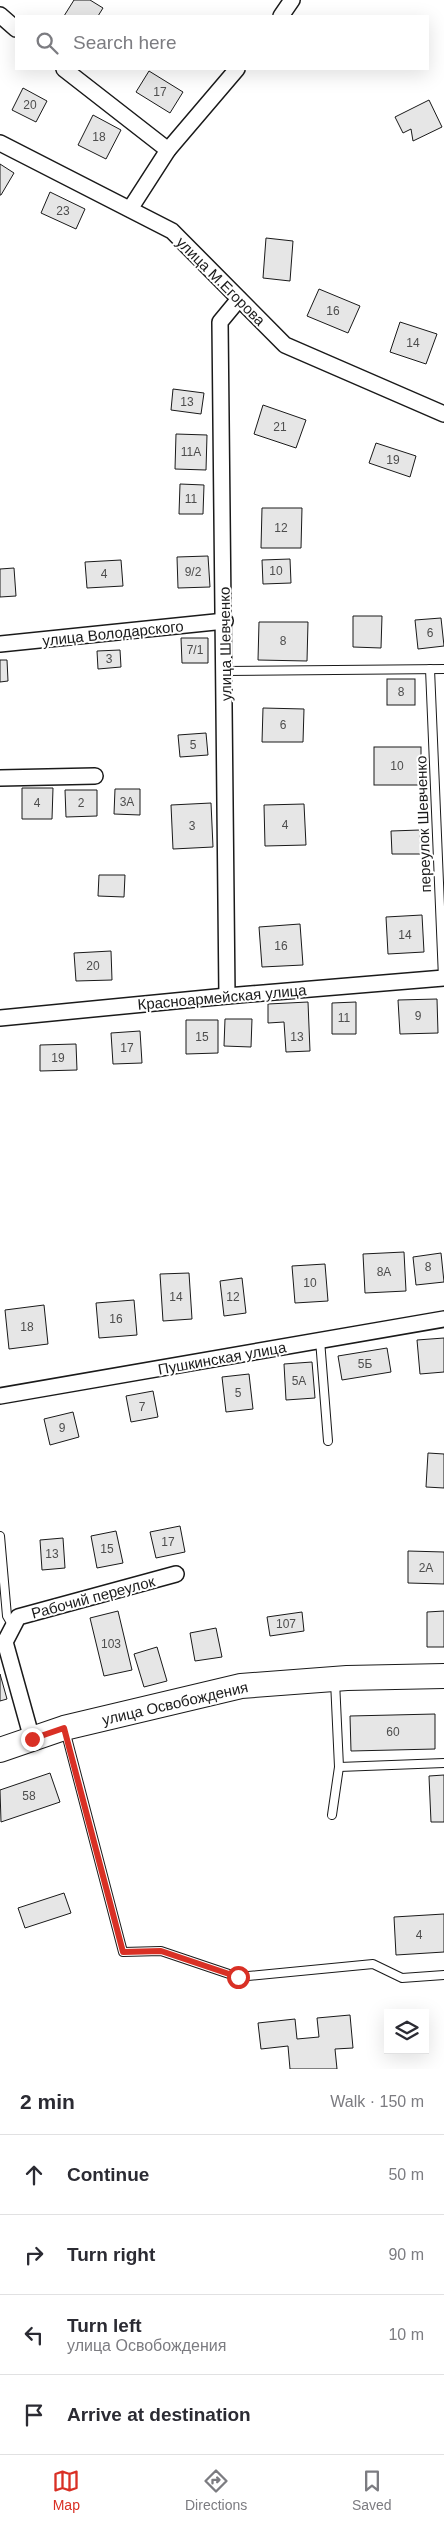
<!DOCTYPE html>
<html lang="en">
<head>
<meta charset="utf-8">
<style>
	:root { --surface:#fff; --page:#f2f2f3; --text:#2b2b33; --muted:#7c7c81; --line:#e1e1e2; --accent:#d93025 }
	body { margin:0; font-family:Arial,sans-serif; background:var(--page); color:var(--text) }
	.controls { position:absolute; right:15px; bottom:15px; display:grid; overflow:hidden; border-radius:0px; box-shadow:0 5px 20px #0002 }
	.controls button { width:45px; height:45px; display:grid; place-items:center; padding:0; border:0; border-bottom:1px solid var(--line); background:var(--surface); color:var(--text); font:25px sans-serif }
	.stop { position:absolute; width:15px; height:15px; margin:-11px; border:4px solid #d93025; border-radius:50%; background:#fff }
	.stop.end { background:#d93025; border-color:#fff; box-shadow:0 1px 5px #0008 }
	.list { margin:0; padding:0; list-style:none }
	h2 { display:flex; justify-content:space-between; align-items:center; height:65px; margin:0; padding:0 20px; font-size:21px }
	h2 small { font-size:16px; font-weight:400; color:var(--muted) }
	.list li { display:grid; grid-template-columns:32px 1fr auto; gap:15px; align-items:center; box-sizing:border-box; height:80px; padding:0 20px; border-top:1px solid var(--line) }
	.list b { display:block; font-size:19px; white-space:nowrap }
	.list p { margin:0; font-size:16px; white-space:nowrap; color:var(--muted) }
	.list em { font-size:16px; font-style:normal; color:var(--muted) }
	.icon { flex:none; width:28px; height:28px; fill:none; stroke:currentColor; stroke-width:2; stroke-linecap:round; stroke-linejoin:round }
	.map { position:relative; flex:none; width:444px; height:2069px; overflow:hidden }
	.search { position:absolute; background:var(--surface); box-shadow:0 5px 20px #0002; left:15px; right:15px; top:15px; height:55px; display:flex; align-items:center; gap:12px; box-sizing:border-box; padding:0 18px; border-radius:0px; color:var(--muted); font-size:19px }
	.sheet { height:385px; background:var(--surface) }
	nav { display:flex; justify-content:space-around; align-items:center; box-sizing:border-box; height:70px; border-top:1px solid var(--line); background:var(--surface); font-size:14px; color:var(--muted) }
	nav a { display:grid; justify-items:center; gap:2px }
	nav .on { color:var(--accent) }
	.map>svg:first-child { display:block }
</style>
</head>
<body>
<div class="map">
<svg width="444" height="2069" viewBox="0 0 444 2069">
	<rect width="100%" height="100%" fill="#fff"/>
	<g fill="#e6e6e6" stroke="#1a1a1a">
		<path d="M74 0H90L103 8 98 16H64Z"/>
		<path d="M149 71 183 92 170 113 136 92Z"/>
		<path d="M23 88 47 101 36 122 12 110Z"/>
		<path d="M429 100 442 127 413 141 411 129 403 133 395 117Z"/>
		<path d="M93 115 121 130 106 159 78 145Z"/>
		<path d="M0 164 14 173 1 195H0Z"/>
		<path d="M50 192 85 209 76 229 41 213Z"/>
		<path d="M266 238 293 241 290 281 263 278Z"/>
		<path d="M319 289 360 306 348 333 307 316Z"/>
		<path d="M400 322 437 334 426 364 390 352Z"/>
		<path d="M173 389 204 393 201 414 171 410Z"/>
		<path d="M263 405 306 420 296 448 254 434Z"/>
		<path d="M176 434 207 435 206 470 175 469Z"/>
		<path d="M376 443 416 456 410 477 369 463Z"/>
		<path d="M180 484 204 485 203 514H179Z"/>
		<path d="M262 508H302L301 548H261Z"/>
		<path d="M208 556 210 587 178 588 177 557Z"/>
		<path d="M290 559 291 583 263 584 262 560Z"/>
		<path d="M121 560 123 586 87 588 85 562Z"/>
		<path d="M14 568 16 596 0 597V569Z"/>
		<path d="M353 616H382L381 648 353 647Z"/>
		<path d="M441 618 444 646 418 649 415 620Z"/>
		<path d="M259 622H308L307 661 258 660Z"/>
		<path d="M181 638H208V663H182Z"/>
		<path d="M120 650 121 667 98 669 97 651Z"/>
		<path d="M0 660H7L8 681 0 682Z"/>
		<rect x="387" y="679" width="28" height="26"/>
		<path d="M263 708 304 709 303 742H262Z"/>
		<path d="M206 733 208 755 180 757 178 735Z"/>
		<rect x="374" y="747" width="47" height="38"/>
		<path d="M22 788H53L52 819H22Z"/>
		<path d="M115 789H140V815L114 814Z"/>
		<path d="M65 790H97V816L66 817Z"/>
		<path d="M211 803 213 847 173 849 171 805Z"/>
		<path d="M304 804 306 845 265 846 264 805Z"/>
		<path d="M420 830 421 854H392L391 831Z"/>
		<path d="M99 875H125L124 897 98 896Z"/>
		<path d="M422 915 424 952 388 954 386 917Z"/>
		<path d="M300 924 303 965 262 967 259 927Z"/>
		<path d="M111 951 112 980 76 981 74 953Z"/>
		<path d="M437 999 438 1033 400 1034 398 1000Z"/>
		<path d="M308 1002 310 1051 286 1052 284 1022 268 1023V1004Z"/>
		<path d="M356 1002V1034H332V1003Z"/>
		<path d="M225 1019H252L251 1047 224 1046Z"/>
		<path d="M186 1020H218V1053L186 1054Z"/>
		<path d="M140 1031 142 1063 113 1064 111 1033Z"/>
		<path d="M76 1044 77 1070 40 1071V1045Z"/>
		<path d="M404 1252 406 1291 365 1293 363 1254Z"/>
		<path d="M441 1253 444 1282 416 1285 413 1257Z"/>
		<path d="M325 1264 328 1301 295 1303 292 1266Z"/>
		<path d="M189 1273 192 1319 163 1321 160 1274Z"/>
		<path d="M242 1278 246 1313 224 1316 220 1281Z"/>
		<path d="M134 1300 137 1335 99 1338 96 1303Z"/>
		<path d="M44 1305 48 1344 9 1349 5 1310Z"/>
		<path d="M444 1338V1372L420 1374 417 1340Z"/>
		<path d="M387 1348 391 1372 342 1380 338 1356Z"/>
		<path d="M312 1362 315 1398 286 1400 284 1364Z"/>
		<path d="M249 1374 253 1409 226 1412 222 1377Z"/>
		<path d="M153 1391 158 1417 131 1422 126 1396Z"/>
		<path d="M73 1412 79 1437 50 1445 44 1419Z"/>
		<path d="M428 1453 444 1454V1488L426 1487Z"/>
		<path d="M180 1526 185 1552 156 1558 150 1532Z"/>
		<path d="M116 1531 123 1563 97 1568 91 1536Z"/>
		<path d="M63 1538 65 1568 42 1570 40 1540Z"/>
		<path d="M408 1551 444 1552V1584L408 1583Z"/>
		<path d="M118 1611 132 1670 104 1676 90 1618Z"/>
		<path d="M444 1611V1647H427V1612Z"/>
		<path d="M302 1612 304 1631 270 1636 267 1617Z"/>
		<path d="M216 1628 222 1657 195 1661 190 1633Z"/>
		<path d="M157 1647 167 1681 144 1687 134 1654Z"/>
		<path d="M0 1674 7 1699 0 1701Z"/>
		<path d="M435 1714V1749L351 1751 350 1716Z"/>
		<path d="M50 1773 60 1802 1 1822 0 1790Z"/>
		<path d="M444 1775V1822H431L429 1776Z"/>
		<path d="M64 1893 71 1913 25 1928 18 1908Z"/>
		<path d="M444 1914V1952L396 1955 394 1917Z"/>
		<path d="M350 2015 353 2048 335 2049 337 2069H290L288 2046 261 2049 258 2023 295 2019 297 2039 319 2037 317 2018Z"/>
	</g>
	<g fill="none" stroke-linecap="round" stroke-linejoin="round">
		<g stroke="#1a1a1a" stroke-width="10">
			<g id="service">
				<path d="M430 669 443 978"/>
				<path d="M225 671 444 669"/>
				<path d="M320 1340 328 1441"/>
				<path d="M0 1536 7 1616 13 1626"/>
				<path d="M65 1730 123 1952 161 1951 238 1977 373 1964 402 1978 444 1975"/>
				<path d="M339 1767 444 1763"/>
				<path d="M332 1815 339 1767 335 1681"/>
			</g>
		</g>
		<g stroke="#1a1a1a" stroke-width="18">
			<g id="minor">
				<path d="M0 15 16 29"/>
				<path d="M281 16 292 0"/>
				<path d="M64 69 168 150"/>
				<path d="M0 143 172 231 285 345 444 414"/>
				<path d="M130 209 168 150 237 69"/>
				<path d="M0 644 225 621"/>
				<path d="M0 778 95 776"/>
				<path d="M227 996 220 322 239 299"/>
				<path d="M0 1018 227 996 444 978"/>
				<path d="M0 1396 444 1319"/>
				<path d="M32 1739 5 1642 18 1617 176 1574"/>
			</g>
		</g>
		<g stroke="#1a1a1a" stroke-width="26">
			<path id="primary" d="M0 1750 64 1728 241 1686 347 1678 444 1676"/>
		</g>
		<use href="#service" stroke="#fff" stroke-width="8"/>
		<use href="#minor" stroke="#fff" stroke-width="15"/>
		<use href="#primary" stroke="#fff" stroke-width="24"/>
	</g>
	<g fill="none" stroke-linecap="round" stroke-linejoin="round">
		<path stroke="#d93025" stroke-width="6" d="M32 1739 64 1728 123 1952 161 1951 238 1977"/>
	</g>
	<g text-anchor="middle" dominant-baseline="central" stroke-width="4" stroke-linejoin="round" paint-order="stroke">
		<g font-size="12" fill="#4d4d4d">
			<text x="160" y="92">17</text>
			<text x="30" y="105">20</text>
			<text x="99" y="137">18</text>
			<text x="63" y="211">23</text>
			<text x="333" y="311">16</text>
			<text x="413" y="343">14</text>
			<text x="187" y="402">13</text>
			<text x="280" y="427">21</text>
			<text x="191" y="452">11А</text>
			<text x="393" y="460">19</text>
			<text x="191" y="499">11</text>
			<text x="281" y="528">12</text>
			<text x="276" y="571">10</text>
			<text x="193" y="572">9/2</text>
			<text x="104" y="574">4</text>
			<text x="430" y="633">6</text>
			<text x="283" y="641">8</text>
			<text x="195" y="650">7/1</text>
			<text x="109" y="659">3</text>
			<text x="401" y="692">8</text>
			<text x="283" y="725">6</text>
			<text x="193" y="745">5</text>
			<text x="397" y="766">10</text>
			<text x="127" y="802">3А</text>
			<text x="37" y="803">4</text>
			<text x="81" y="803">2</text>
			<text x="285" y="825">4</text>
			<text x="192" y="826">3</text>
			<text x="405" y="935">14</text>
			<text x="281" y="946">16</text>
			<text x="93" y="966">20</text>
			<text x="418" y="1016">9</text>
			<text x="344" y="1018">11</text>
			<text x="202" y="1037">15</text>
			<text x="297" y="1037">13</text>
			<text x="127" y="1048">17</text>
			<text x="58" y="1058">19</text>
			<text x="428" y="1267">8</text>
			<text x="384" y="1272">8А</text>
			<text x="310" y="1283">10</text>
			<text x="176" y="1297">14</text>
			<text x="233" y="1297">12</text>
			<text x="116" y="1319">16</text>
			<text x="27" y="1327">18</text>
			<text x="365" y="1364">5Б</text>
			<text x="299" y="1381">5А</text>
			<text x="238" y="1393">5</text>
			<text x="142" y="1407">7</text>
			<text x="62" y="1428">9</text>
			<text x="168" y="1542">17</text>
			<text x="107" y="1549">15</text>
			<text x="52" y="1554">13</text>
			<text x="426" y="1568">2А</text>
			<text x="286" y="1624">107</text>
			<text x="111" y="1644">103</text>
			<text x="393" y="1732">60</text>
			<text x="29" y="1796">58</text>
			<text x="419" y="1935">4</text>
		</g>
		<g font-size="15" fill="#1a1a1a" stroke="#fff">
			<text transform="translate(221 281) rotate(45)">улица М.Егорова</text>
			<text transform="translate(113 633) rotate(-6)">улица Володарского</text>
			<text transform="translate(225 644) rotate(-91)">улица Шевченко</text>
			<text transform="translate(423 824) rotate(-92)">переулок Шевченко</text>
			<text transform="translate(222 997) rotate(-5)">Красноармейская улица</text>
			<text transform="translate(222 1358) rotate(-10)">Пушкинская улица</text>
			<text transform="translate(93 1597) rotate(-15)">Рабочий переулок</text>
			<text transform="translate(175 1703) rotate(-13)">улица Освобождения</text>
		</g>
	</g>
</svg>
<div class="controls">
<button><svg class="icon" aria-label="layers" viewBox="0 0 24 24"><path d="M12 4l9 5-9 5-9-5zM3 14l9 5 9-5"/></svg></button>
</div>
<div class="stop" style="left:238px;top:1977px"></div>
<div class="stop end" style="left:32px;top:1739px"></div>
<div class="search"><svg class="icon" aria-label="search" viewBox="0 0 24 24"><circle cx="10" cy="10" r="6"/><path d="M15 15l6 6"/></svg>Search here</div>
</div>
<section class="sheet">
<h2>2 min<small>Walk · 150 m</small></h2>
<ul class="list">
<li><svg class="icon" aria-label="ahead" viewBox="0 0 24 24"><path d="M12 20V5M6 11l6-6 6 6"/></svg><div><b>Continue</b></div><em>50 m</em></li>
<li><svg class="icon" aria-label="right" viewBox="0 0 24 24"><path d="M7 20v-9h11M14 6l5 5-5 5"/></svg><div><b>Turn right</b></div><em>90 m</em></li>
<li><svg class="icon" aria-label="left" viewBox="0 0 24 24"><path d="M17 20v-9H6M10 6l-5 5 5 5"/></svg><div><b>Turn left</b><p>улица Освобождения</p></div><em>10 m</em></li>
<li><svg class="icon" aria-label="arrive" viewBox="0 0 24 24"><path d="M6 21V4h12l-3 4 3 4H6"/></svg><div><b>Arrive at destination</b></div></li>
</ul>
</section>
<nav>
<a class="on"><svg class="icon" aria-label="map" viewBox="0 0 24 24"><path d="M3 6l6-2 6 2 6-2v14l-6 2-6-2-6 2zM9 4v14M15 6v14"/></svg>Map</a>
<a><svg class="icon" aria-label="directions" viewBox="0 0 24 24"><path d="M12 3l9 9-9 9-9-9zM9 14v-3h6M13 9l2 2-2 2"/></svg>Directions</a>
<a><svg class="icon" aria-label="saved" viewBox="0 0 24 24"><path d="M7 4h10v16l-5-4-5 4z"/></svg>Saved</a>
</nav>
</body>
</html>
